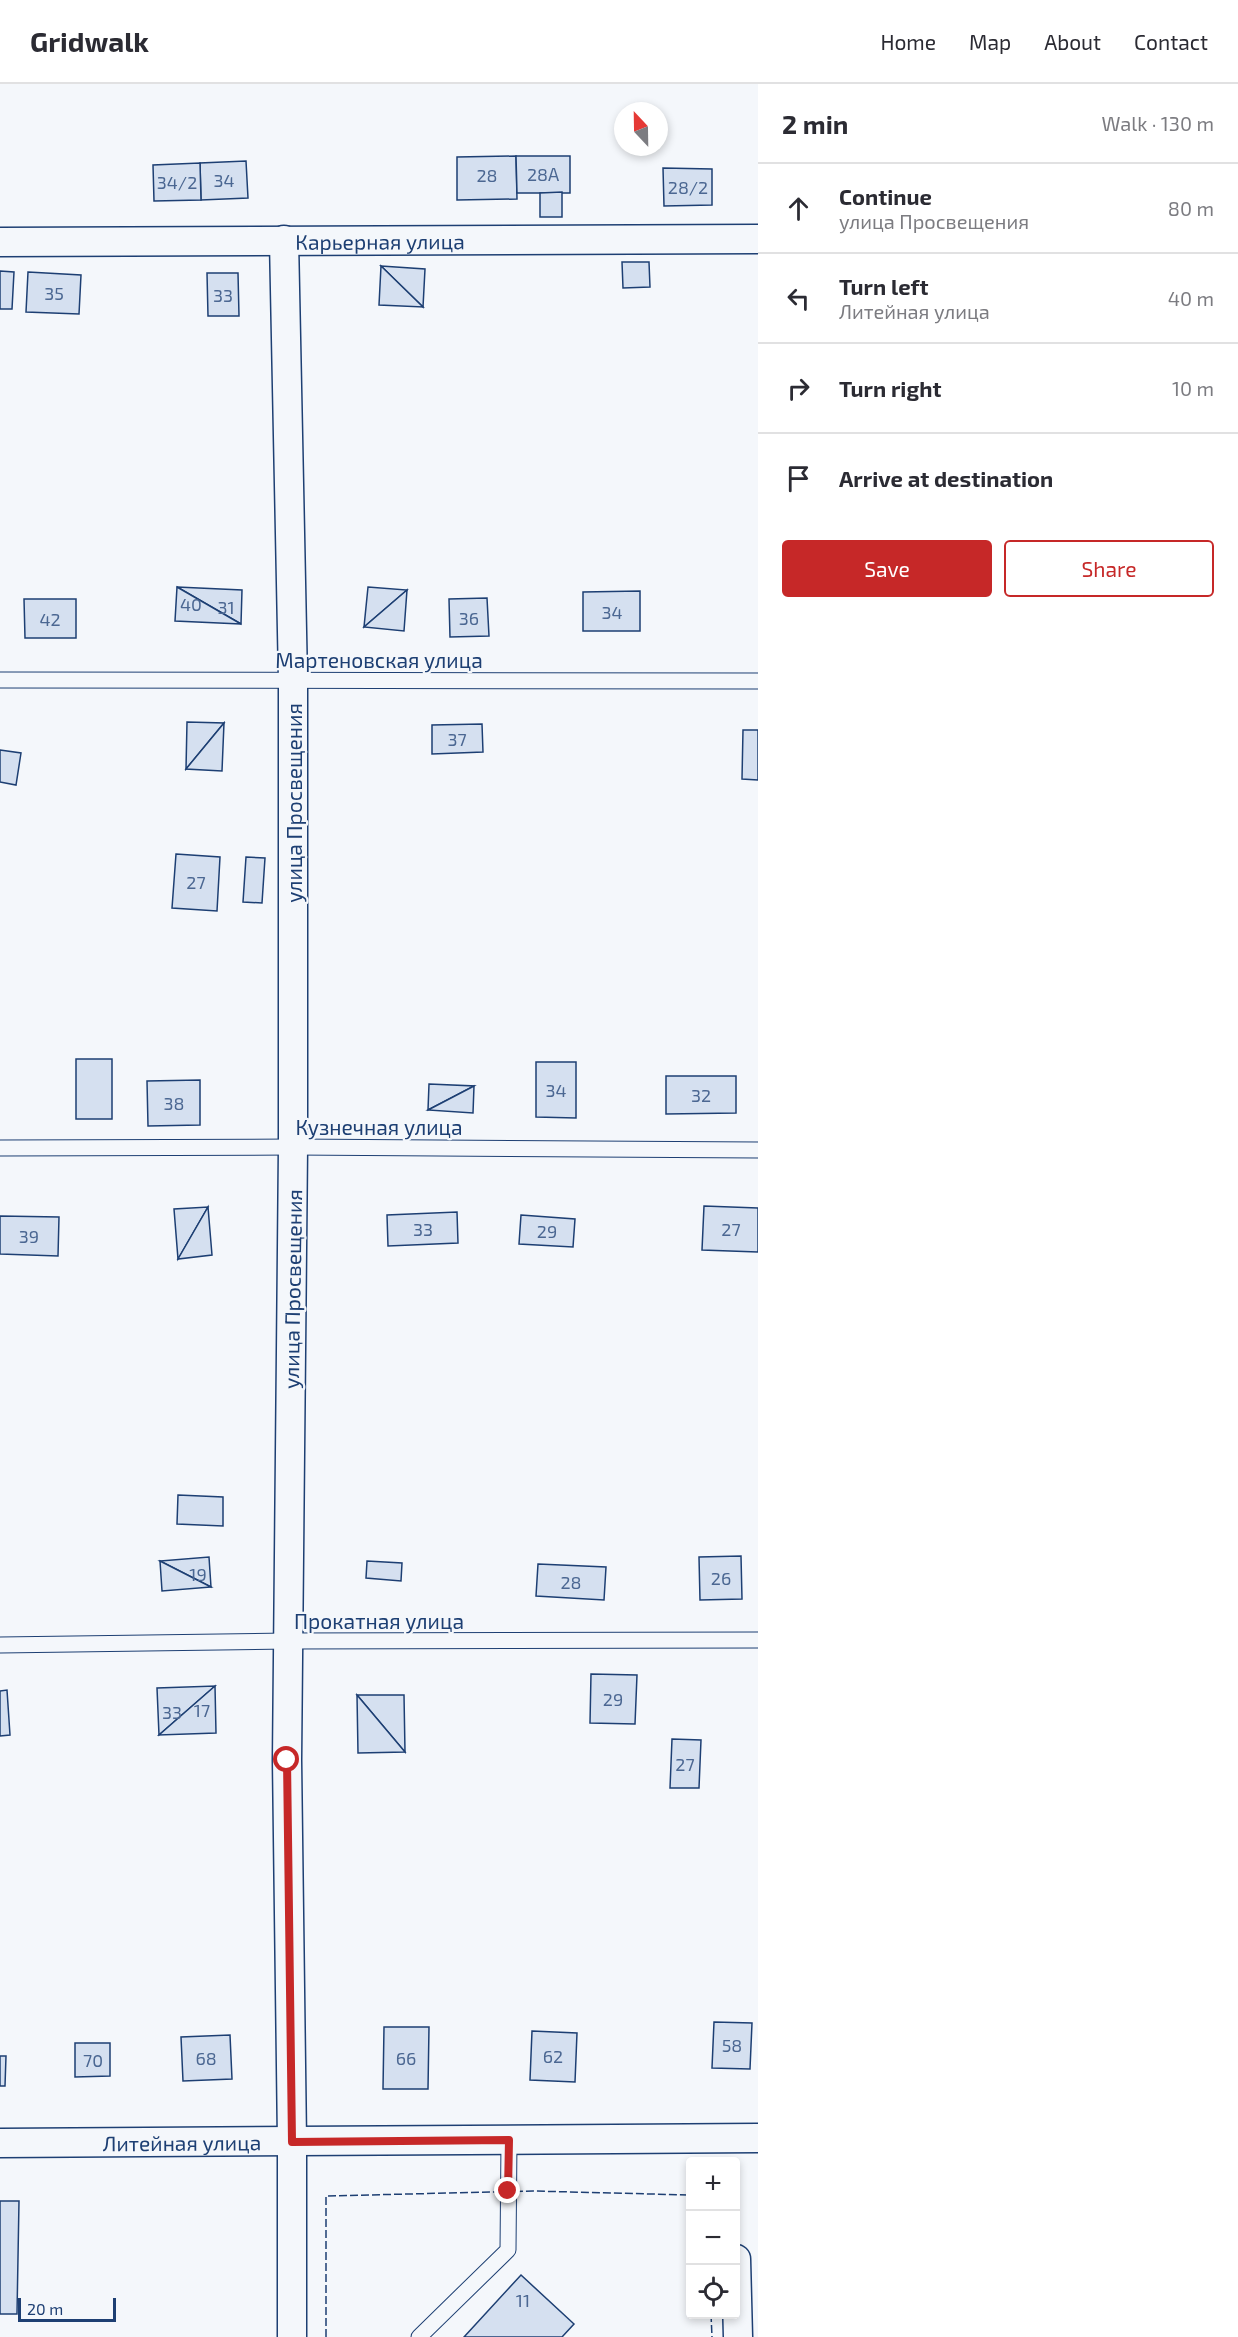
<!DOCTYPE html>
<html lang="en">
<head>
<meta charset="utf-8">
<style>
	:root { --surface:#fff; --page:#f2f2f3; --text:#2b2b33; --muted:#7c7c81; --line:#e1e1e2; --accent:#c62828 }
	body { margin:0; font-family:"Exo 2",sans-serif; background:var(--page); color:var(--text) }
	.controls { position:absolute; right:18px; bottom:18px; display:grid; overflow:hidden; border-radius:6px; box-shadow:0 3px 9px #0003 }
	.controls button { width:54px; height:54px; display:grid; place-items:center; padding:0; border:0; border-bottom:2px solid var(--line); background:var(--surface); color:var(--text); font:30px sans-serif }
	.compass { position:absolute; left:614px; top:18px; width:54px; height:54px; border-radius:50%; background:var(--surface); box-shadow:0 3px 9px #0003; rotate:338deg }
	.scale { position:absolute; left:18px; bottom:15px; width:98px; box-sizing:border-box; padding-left:6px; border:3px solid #1d3f73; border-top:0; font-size:16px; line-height:21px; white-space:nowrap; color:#1d3f73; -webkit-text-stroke:4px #f4f7fb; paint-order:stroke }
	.stop { position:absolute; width:18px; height:18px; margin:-14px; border:4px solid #c62828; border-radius:50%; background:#fff }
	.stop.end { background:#c62828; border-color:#fff; box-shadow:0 2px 6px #0008 }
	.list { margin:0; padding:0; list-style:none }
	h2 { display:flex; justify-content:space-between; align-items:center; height:78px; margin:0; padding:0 24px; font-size:26px }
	h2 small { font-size:20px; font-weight:400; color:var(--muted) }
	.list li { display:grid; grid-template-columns:39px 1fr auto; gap:18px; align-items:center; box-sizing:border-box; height:90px; padding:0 24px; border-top:2px solid var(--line) }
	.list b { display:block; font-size:22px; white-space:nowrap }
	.list p { margin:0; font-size:20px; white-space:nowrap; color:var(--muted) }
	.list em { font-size:20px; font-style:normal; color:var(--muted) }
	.actions { display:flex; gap:12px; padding:18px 24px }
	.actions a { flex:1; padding:14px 0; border:2px solid var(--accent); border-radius:6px; text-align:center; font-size:21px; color:var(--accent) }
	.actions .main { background:var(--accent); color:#fff }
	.icon { flex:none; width:33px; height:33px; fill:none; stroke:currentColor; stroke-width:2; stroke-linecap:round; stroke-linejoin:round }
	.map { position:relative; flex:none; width:758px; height:2253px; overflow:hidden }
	header { display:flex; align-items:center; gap:36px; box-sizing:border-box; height:84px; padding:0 30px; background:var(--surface); border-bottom:2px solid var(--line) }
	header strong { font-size:28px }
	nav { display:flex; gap:33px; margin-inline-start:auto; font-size:21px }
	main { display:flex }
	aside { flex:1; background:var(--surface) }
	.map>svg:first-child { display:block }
</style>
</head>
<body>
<header>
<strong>Gridwalk</strong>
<nav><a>Home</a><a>Map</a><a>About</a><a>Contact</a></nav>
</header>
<main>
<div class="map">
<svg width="758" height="2253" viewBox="0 0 758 2253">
	<rect width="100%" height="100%" fill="#f4f7fb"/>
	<g fill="#d5e0f0" stroke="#1d3f73" stroke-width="1.5">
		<path d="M516 72 517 115 457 116V73Z"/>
		<path d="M516 72H570V109H517Z"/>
		<path d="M246 77 248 114 201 116 200 79Z"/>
		<path d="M200 79 201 116 154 117 153 81Z"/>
		<path d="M663 84 712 85V121L664 122Z"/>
		<path d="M562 108V133H540V109Z"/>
		<path d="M622 178H649L650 203 623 204Z"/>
		<path d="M381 182 425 185 423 223Z"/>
		<path d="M381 182 423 223 379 221Z"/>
		<path d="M0 187 14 188 12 225H0Z"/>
		<path d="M28 188 81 191 79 230 26 228Z"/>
		<path d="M207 189H238L239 232H208Z"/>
		<path d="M177 503 242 506 241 540Z"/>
		<path d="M177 503 241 540 175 537Z"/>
		<path d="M368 503 407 506 364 543Z"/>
		<path d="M407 506 404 547 364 543Z"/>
		<path d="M640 507V547H583V508Z"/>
		<path d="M487 514 489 552 450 553 449 515Z"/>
		<path d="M24 515H76V554H25Z"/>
		<path d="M187 638 224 639 186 685Z"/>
		<path d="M224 639 222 687 186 685Z"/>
		<path d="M482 640 483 668 432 670V641Z"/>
		<path d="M743 646H758V696L742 695Z"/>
		<path d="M0 666 21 669 16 701 0 698Z"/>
		<path d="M176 770 220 773 217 827 172 824Z"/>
		<path d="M246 773 265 774 262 819 243 818Z"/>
		<rect x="76" y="975" width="36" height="60"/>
		<path d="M536 978H576V1034L536 1033Z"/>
		<path d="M666 992H736V1029L666 1030Z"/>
		<path d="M200 996V1041L148 1042 147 997Z"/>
		<path d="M429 1000 474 1002 428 1026Z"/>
		<path d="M474 1002 473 1029 428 1026Z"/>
		<path d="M704 1122 758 1124V1168L702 1166Z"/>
		<path d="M208 1123 178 1175 174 1125Z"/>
		<path d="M208 1123 212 1171 178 1175Z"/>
		<path d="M457 1128 458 1159 388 1162 387 1131Z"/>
		<path d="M521 1131 575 1135 573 1163 519 1160Z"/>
		<path d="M0 1132 59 1133 58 1172 0 1170Z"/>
		<path d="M178 1411 223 1413V1442L177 1440Z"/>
		<path d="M741 1472 742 1515 700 1516 699 1473Z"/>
		<path d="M209 1473 211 1503 160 1477Z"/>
		<path d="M160 1477 211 1503 162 1507Z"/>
		<path d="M367 1477 402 1479 401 1497 366 1494Z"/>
		<path d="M538 1480 606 1483 604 1516 536 1512Z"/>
		<path d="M591 1590 637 1591 635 1640 590 1639Z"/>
		<path d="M215 1602 159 1651 157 1604Z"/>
		<path d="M215 1602 216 1649 159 1651Z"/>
		<path d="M7 1606 10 1651 0 1652V1607Z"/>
		<path d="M357 1611H404L405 1668Z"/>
		<path d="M357 1611 405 1668 358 1669Z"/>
		<path d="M672 1655 701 1656 699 1704H670Z"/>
		<path d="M714 1938 752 1939 750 1985 712 1984Z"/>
		<path d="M384 1943H429L428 2005H383Z"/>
		<path d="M532 1947 577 1949 575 1998 530 1996Z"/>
		<path d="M230 1951 232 1995 183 1997 181 1953Z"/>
		<path d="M75 1959H110V1992L75 1993Z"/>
		<path d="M0 1972H6L5 2002H0Z"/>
		<path d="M0 2117H19L17 2230H0Z"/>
		<path d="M521 2191 574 2240 562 2253H464Z"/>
	</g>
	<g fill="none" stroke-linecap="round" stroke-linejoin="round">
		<g stroke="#1d3f73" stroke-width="17">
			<g id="lane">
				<path d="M0 596 758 597"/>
				<path d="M0 1064 293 1063 758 1066"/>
				<path d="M0 1561 288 1557 758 1556"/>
				<path d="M419 2253 508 2166 509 2057"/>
			</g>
		</g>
		<g stroke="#1d3f73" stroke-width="31">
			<g id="street">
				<path d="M284 156 293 596V1063L287 1676 292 2058V2253"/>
				<path id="s1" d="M0 158 758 155"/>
				<path id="s2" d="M0 2059 758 2054"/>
				<path d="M736 2175 738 2253"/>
			</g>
		</g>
		<use href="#lane" stroke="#f4f7fb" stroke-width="15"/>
		<use href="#street" stroke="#f4f7fb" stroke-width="28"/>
		<g stroke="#1d3f73" stroke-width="1.5" stroke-dasharray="8 3" stroke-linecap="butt">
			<path d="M711 2230 712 2253"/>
			<path d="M326 2253V2112L533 2107 690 2111"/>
		</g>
	</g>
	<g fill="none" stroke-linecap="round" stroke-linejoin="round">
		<path stroke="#c62828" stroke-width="8" d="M287 1676 292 2058 509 2056 508 2107"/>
	</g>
	<g text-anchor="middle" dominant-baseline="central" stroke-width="4.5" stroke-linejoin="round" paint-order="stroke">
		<g font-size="18" fill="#4b6792">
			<text x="543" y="90">28А</text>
			<text x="487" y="91">28</text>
			<text x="224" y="96">34</text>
			<text x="177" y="98">34/2</text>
			<text x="688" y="103">28/2</text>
			<text x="54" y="209">35</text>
			<text x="223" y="211">33</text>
			<text x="191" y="520">40</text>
			<text x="226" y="523">31</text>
			<text x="612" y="528">34</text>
			<text x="469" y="534">36</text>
			<text x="50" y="535">42</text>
			<text x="457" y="655">37</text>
			<text x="196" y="798">27</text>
			<text x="556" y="1006">34</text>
			<text x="701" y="1011">32</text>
			<text x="174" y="1019">38</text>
			<text x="423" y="1145">33</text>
			<text x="731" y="1145">27</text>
			<text x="547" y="1147">29</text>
			<text x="29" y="1152">39</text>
			<text x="198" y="1490">19</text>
			<text x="721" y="1494">26</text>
			<text x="571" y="1498">28</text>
			<text x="613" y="1615">29</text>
			<text x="202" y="1626">17</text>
			<text x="172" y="1628">33</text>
			<text x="685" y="1680">27</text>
			<text x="732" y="1961">58</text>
			<text x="553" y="1972">62</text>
			<text x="206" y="1974">68</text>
			<text x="406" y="1974">66</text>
			<text x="93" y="1976">70</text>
			<text x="523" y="2216">11</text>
		</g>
		<g font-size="21" fill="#1d3f73" stroke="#f4f7fb">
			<text stroke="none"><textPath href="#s1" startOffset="380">Карьерная улица</textPath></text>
			<text x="379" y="575">Мартеновская улица</text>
			<text transform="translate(293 719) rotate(-90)">улица Просвещения</text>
			<text x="379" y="1042">Кузнечная улица</text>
			<text transform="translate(292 1205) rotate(-89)">улица Просвещения</text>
			<text x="379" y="1536">Прокатная улица</text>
			<text stroke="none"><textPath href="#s2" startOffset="182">Литейная улица</textPath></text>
		</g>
	</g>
</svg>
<div class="controls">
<button>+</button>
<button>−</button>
<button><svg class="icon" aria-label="locate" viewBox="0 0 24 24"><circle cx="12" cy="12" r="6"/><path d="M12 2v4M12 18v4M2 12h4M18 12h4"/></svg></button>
</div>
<svg class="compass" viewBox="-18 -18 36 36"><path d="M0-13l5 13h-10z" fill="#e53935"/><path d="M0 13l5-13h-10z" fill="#7c7c81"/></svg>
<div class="scale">20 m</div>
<div class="stop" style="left:287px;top:1676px"></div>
<div class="stop end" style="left:508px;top:2107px"></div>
</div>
<aside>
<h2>2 min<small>Walk · 130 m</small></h2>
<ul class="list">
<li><svg class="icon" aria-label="ahead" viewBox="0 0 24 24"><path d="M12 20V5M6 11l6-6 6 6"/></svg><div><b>Continue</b><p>улица Просвещения</p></div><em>80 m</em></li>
<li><svg class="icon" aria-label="left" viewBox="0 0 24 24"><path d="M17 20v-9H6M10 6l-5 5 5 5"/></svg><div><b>Turn left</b><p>Литейная улица</p></div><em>40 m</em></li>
<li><svg class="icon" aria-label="right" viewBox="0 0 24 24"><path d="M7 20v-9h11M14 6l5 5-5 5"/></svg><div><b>Turn right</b></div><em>10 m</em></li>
<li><svg class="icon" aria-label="arrive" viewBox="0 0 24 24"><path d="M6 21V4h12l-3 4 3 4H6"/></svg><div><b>Arrive at destination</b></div></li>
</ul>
<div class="actions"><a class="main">Save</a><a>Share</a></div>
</aside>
</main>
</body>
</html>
